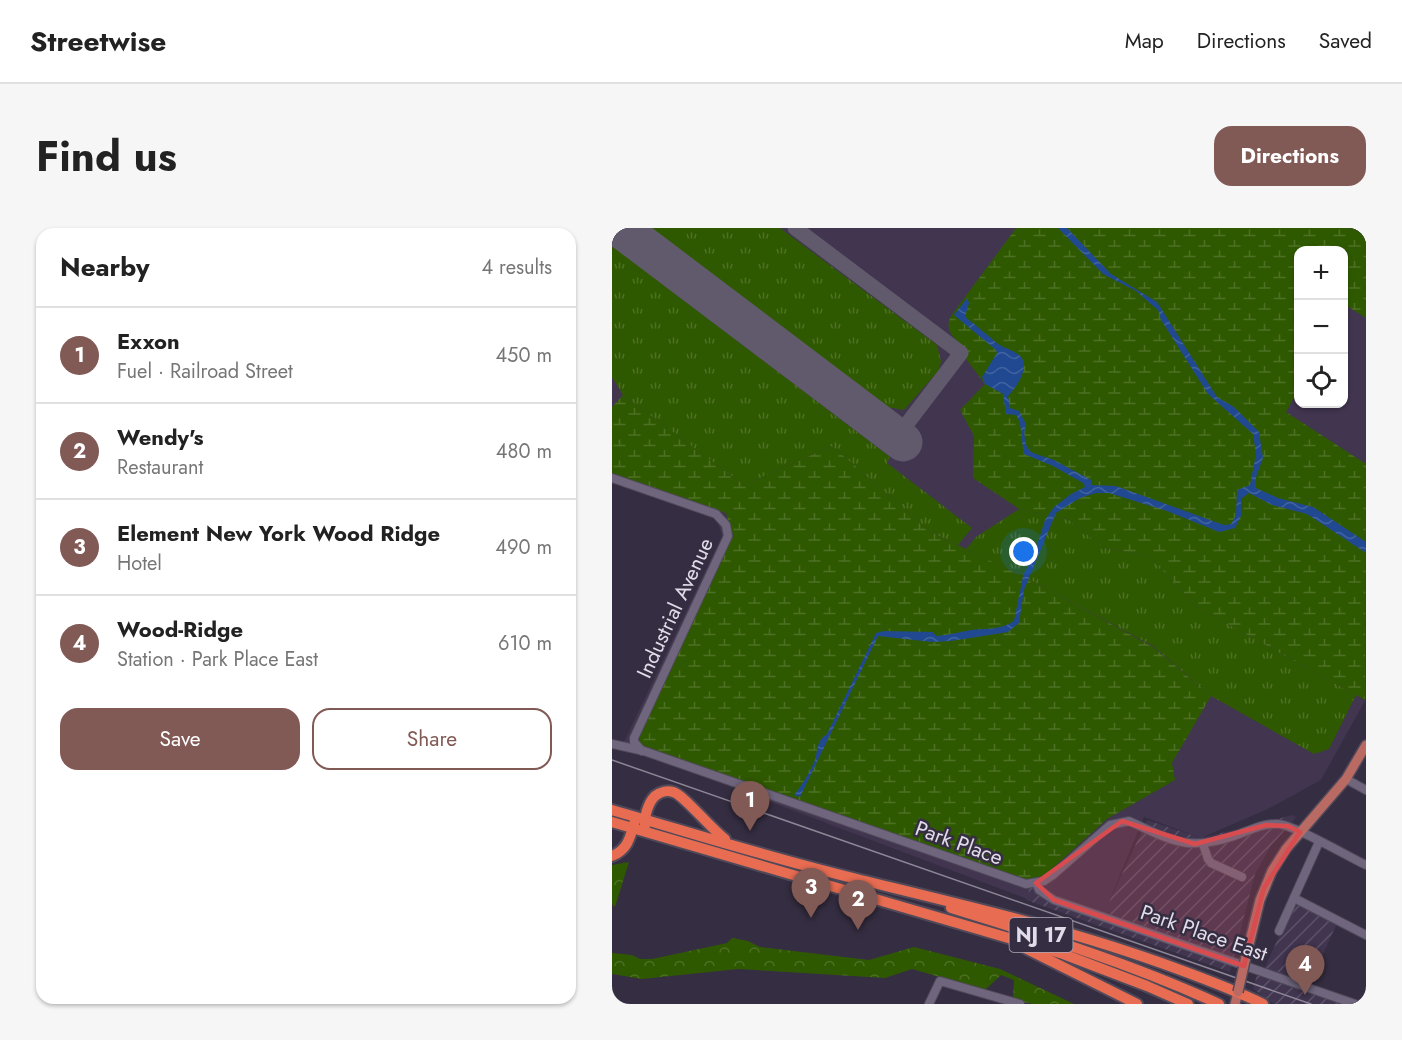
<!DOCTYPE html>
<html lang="en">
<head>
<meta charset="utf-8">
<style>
	:root { --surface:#fff; --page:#f6f6f6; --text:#222; --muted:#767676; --line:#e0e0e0; --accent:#815955 }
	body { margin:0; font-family:Jost,sans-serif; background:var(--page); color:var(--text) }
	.controls { position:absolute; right:18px; top:18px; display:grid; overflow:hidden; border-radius:12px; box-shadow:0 2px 4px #0004 }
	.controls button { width:54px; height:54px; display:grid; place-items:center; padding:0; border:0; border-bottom:2px solid var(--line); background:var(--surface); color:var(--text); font:30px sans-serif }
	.you { position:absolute; left:412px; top:324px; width:21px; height:21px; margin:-15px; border:4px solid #fff; border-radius:50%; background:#1a73e8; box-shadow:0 0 0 9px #1a73e833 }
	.badge { display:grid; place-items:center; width:39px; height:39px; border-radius:50%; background:var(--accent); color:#fff; font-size:20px; font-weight:700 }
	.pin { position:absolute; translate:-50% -50px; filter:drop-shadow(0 2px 3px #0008) }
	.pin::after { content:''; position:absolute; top:32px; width:21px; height:18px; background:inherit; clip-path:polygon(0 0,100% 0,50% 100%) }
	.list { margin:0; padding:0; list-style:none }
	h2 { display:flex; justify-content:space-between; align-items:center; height:78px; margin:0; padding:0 24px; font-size:26px }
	h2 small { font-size:20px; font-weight:400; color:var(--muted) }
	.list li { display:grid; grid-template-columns:39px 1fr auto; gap:18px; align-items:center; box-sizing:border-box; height:96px; padding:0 24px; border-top:2px solid var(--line) }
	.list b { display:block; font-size:22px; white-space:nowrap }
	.list p { margin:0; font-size:20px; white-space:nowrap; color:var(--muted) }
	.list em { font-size:20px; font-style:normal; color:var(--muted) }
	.actions { display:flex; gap:12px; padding:18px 24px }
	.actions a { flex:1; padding:14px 0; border:2px solid var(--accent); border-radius:18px; text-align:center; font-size:21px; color:var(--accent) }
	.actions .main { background:var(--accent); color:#fff }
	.icon { flex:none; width:33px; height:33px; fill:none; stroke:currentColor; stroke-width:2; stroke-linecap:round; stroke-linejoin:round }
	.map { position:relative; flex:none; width:754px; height:776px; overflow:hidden; border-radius:18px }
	header { display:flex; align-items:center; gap:36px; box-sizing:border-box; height:84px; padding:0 30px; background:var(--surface); border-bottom:2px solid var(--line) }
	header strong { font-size:28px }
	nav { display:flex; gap:33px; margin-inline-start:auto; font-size:21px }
	.intro { display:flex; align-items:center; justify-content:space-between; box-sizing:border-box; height:144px; padding:0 36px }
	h1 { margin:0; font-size:42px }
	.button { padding:15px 27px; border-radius:18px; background:var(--accent); color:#fff; font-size:21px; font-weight:700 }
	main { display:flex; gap:36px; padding:0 36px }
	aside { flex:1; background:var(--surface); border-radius:18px; box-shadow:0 2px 4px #0004 }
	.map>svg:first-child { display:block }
</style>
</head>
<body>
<header>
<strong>Streetwise</strong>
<nav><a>Map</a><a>Directions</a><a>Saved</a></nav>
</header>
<div class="intro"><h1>Find us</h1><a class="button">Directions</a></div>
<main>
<aside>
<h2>Nearby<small>4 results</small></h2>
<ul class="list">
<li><span class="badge">1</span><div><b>Exxon</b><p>Fuel · Railroad Street</p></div><em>450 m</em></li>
<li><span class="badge">2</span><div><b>Wendy's</b><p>Restaurant</p></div><em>480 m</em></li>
<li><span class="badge">3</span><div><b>Element New York Wood Ridge</b><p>Hotel</p></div><em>490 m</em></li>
<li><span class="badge">4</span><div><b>Wood-Ridge</b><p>Station · Park Place East</p></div><em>610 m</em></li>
</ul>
<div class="actions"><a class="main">Save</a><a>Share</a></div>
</aside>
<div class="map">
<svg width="754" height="776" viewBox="0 0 754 776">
	<defs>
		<pattern id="industrial-furrows" width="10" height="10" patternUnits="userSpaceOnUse" patternTransform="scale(1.5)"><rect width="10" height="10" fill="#413550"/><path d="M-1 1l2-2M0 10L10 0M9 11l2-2" fill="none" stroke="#5c5269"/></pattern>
		<pattern id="grass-tufts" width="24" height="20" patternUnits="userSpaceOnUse" patternTransform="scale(1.5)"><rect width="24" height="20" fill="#2f5900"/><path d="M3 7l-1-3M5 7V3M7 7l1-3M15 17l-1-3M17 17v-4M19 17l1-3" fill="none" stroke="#4d7025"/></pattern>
		<pattern id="forest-crowns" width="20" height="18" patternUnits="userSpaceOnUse" patternTransform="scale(1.5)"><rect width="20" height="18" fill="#2f5900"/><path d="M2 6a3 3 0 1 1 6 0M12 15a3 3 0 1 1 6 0" fill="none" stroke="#4d7025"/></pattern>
		<pattern id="wetland-marsh" width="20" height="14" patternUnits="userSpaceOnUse" patternTransform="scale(1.5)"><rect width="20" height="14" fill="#2f5900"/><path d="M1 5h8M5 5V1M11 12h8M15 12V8" fill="none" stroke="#4d7025"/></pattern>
		<pattern id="water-waves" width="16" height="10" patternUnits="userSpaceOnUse" patternTransform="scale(1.5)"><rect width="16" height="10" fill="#214991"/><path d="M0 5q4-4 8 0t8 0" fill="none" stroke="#4163a0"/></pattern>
	</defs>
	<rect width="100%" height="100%" fill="#352d41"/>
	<path fill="#413550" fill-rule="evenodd" d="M0 0H754V471L709 552 656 581 589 610 532 589 487 698 10 518 110 308 105 291 0 253ZM686 22H732V176H686Z"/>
	<g fill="url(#industrial-furrows)">
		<path d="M681 587 684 589 659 618 643 646 618 744 414 672 418 659 491 687 535 592 589 610Z"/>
		<path d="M683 672 726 693 696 759 743 776H662L641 761 646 743 651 744Z"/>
	</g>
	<g fill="url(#grass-tufts)">
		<path d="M38 0H168L325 117 329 133 327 142 292 182 275 179Z"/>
		<path d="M0 18 278 229 275 235 360 300 346 317 319 304 220 218 132 257 11 167 0 149Z"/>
		<path d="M407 281 457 292 492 320 537 328 585 379 744 467 717 521 702 526 599 468 541 418 424 355 354 321 364 309Z"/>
	</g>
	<g fill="url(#forest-crowns)">
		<path d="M17 634 3 679 0 676V637Z"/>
		<path d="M120 710 136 713 148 719 257 732 302 719 388 741 462 776H421L401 772 402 752 389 747 373 762 300 741 273 750 126 741 30 751 0 746V725L20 727 28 731H40L115 715Z"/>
	</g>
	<g fill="url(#wetland-marsh)">
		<path d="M404 0H754V90L735 78 732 84V22H686V162L674 184 754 236 753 472 585 379 537 328 492 320 457 292 407 281 361 250 362 208 348 182 373 156 354 131 356 122C344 112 331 104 339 88Z"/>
		<path d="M11 167 132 257 220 218 319 304 424 355 541 419 599 468 560 535 563 552 495 591 424 655 414 656 25 522 23 497 120 307 114 285 0 247V179Z"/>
	</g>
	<path fill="url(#water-waves)" d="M446 0H455L499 46 545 74 605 169 622 179 647 204 651 230 644 249V260L666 270 701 279 754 314V325L695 286 660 277 637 265 629 271V288L623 300 607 304 555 283 497 265H484L468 270 444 285 412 362 407 395 396 404 339 413 320 414 266 408 188 569 182 567C189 559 199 542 203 532 206 522 204 513 215 506L264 405 272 403 321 404 324 408C336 407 347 404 359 402 376 400 388 402 402 393L411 348 423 324 433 292 442 279 459 266 473 259 471 255 441 238 412 226C409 213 411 198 404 187L394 186 391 166 373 156 370 149 385 125 384 122 342 87 355 70 357 75 353 89C364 97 375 107 386 116 392 120 401 122 407 127 420 137 404 160 396 168L398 180 407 183 414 196C411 205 412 220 421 225L442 232 479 252 480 257 504 258 612 297 619 296 624 287 625 262 638 257 644 226 641 206 596 166 549 92 546 82 540 77 524 63 491 46Z"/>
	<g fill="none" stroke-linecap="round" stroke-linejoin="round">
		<path stroke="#605a6c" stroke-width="15" d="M183 0 349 125 285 209"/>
		<path stroke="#605a6c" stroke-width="39" d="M8 0 291 214"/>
		<g stroke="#504959" stroke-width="10">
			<g id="minor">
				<path d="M0 250 104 286 114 297 116 308 22 510V514L30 523"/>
				<path d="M0 516 32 523 414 656 432 653 441 647 498 597 517 593C559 612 575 624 622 608 636 603 651 595 666 596 680 596 737 629 754 637"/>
				<path d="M734 551 754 562"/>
				<path d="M591 616 596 631 599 635 630 649"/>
				<path d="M424 655 427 662 442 672 743 776"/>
				<path d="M682 670 754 707"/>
				<path d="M667 703 707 614"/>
				<path d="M317 776 328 753 408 776"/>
			</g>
		</g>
		<g stroke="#504959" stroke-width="12">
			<g id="major">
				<path d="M633 733 648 672 660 643 674 621 734 551 754 517"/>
				<path d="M623 776 626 764"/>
			</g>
		</g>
		<g stroke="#504959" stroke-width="14">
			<g id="highway">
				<path d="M0 582C83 606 165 632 249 652 355 678 460 702 563 740 593 751 623 762 651 776"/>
				<path d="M0 594 451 726 535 758 576 776"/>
				<path d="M33 598C32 589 36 575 43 568 48 564 55 562 61 564 71 566 99 601 113 611"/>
				<path d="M0 628C17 621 18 608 23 593"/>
				<path d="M339 680C430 708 520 736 607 776"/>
				<path d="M415 721 525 776"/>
			</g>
		</g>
		<use href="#minor" stroke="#6f667d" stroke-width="8"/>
		<use href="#major" stroke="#b86a63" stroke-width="9"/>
		<use href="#highway" stroke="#e86c51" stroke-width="10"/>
		<path stroke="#8c8696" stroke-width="1.5" d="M0 532 699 776"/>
		<g stroke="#504959" stroke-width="12" stroke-linecap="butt">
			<path id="major-bridge" d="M626 764 633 733"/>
		</g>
		<use href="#major-bridge" stroke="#b86a63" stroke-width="9"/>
	</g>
	<path fill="#d84c4f" fill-opacity="0.2" stroke="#d84c4f" stroke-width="4.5" stroke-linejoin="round" d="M510 593 583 616 654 597 676 598 688 604 652 660 632 738 442 672 424 655Z"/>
	<g text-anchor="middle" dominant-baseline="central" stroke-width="5" stroke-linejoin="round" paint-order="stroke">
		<rect fill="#352d41" stroke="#ada8b7" stroke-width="1.5" x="397.5" y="690" width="63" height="34" rx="4.5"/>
		<g font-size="20" font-weight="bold" fill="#e1dce9">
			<text x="429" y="707">NJ 17</text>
		</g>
		<g font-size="21" fill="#e1dce9" stroke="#352d41">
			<text transform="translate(63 380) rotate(-65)">Industrial Avenue</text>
			<text transform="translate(347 615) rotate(20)">Park Place</text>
			<text transform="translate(592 705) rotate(19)">Park Place East</text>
		</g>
	</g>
</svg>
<div class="controls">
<button>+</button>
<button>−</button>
<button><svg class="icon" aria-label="locate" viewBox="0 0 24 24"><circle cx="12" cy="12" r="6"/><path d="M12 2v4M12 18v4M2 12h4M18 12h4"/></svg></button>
</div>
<div class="you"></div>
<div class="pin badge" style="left:138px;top:603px">1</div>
<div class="pin badge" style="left:246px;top:702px">2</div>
<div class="pin badge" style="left:199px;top:690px">3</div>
<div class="pin badge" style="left:693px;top:767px">4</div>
</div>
</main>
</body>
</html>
